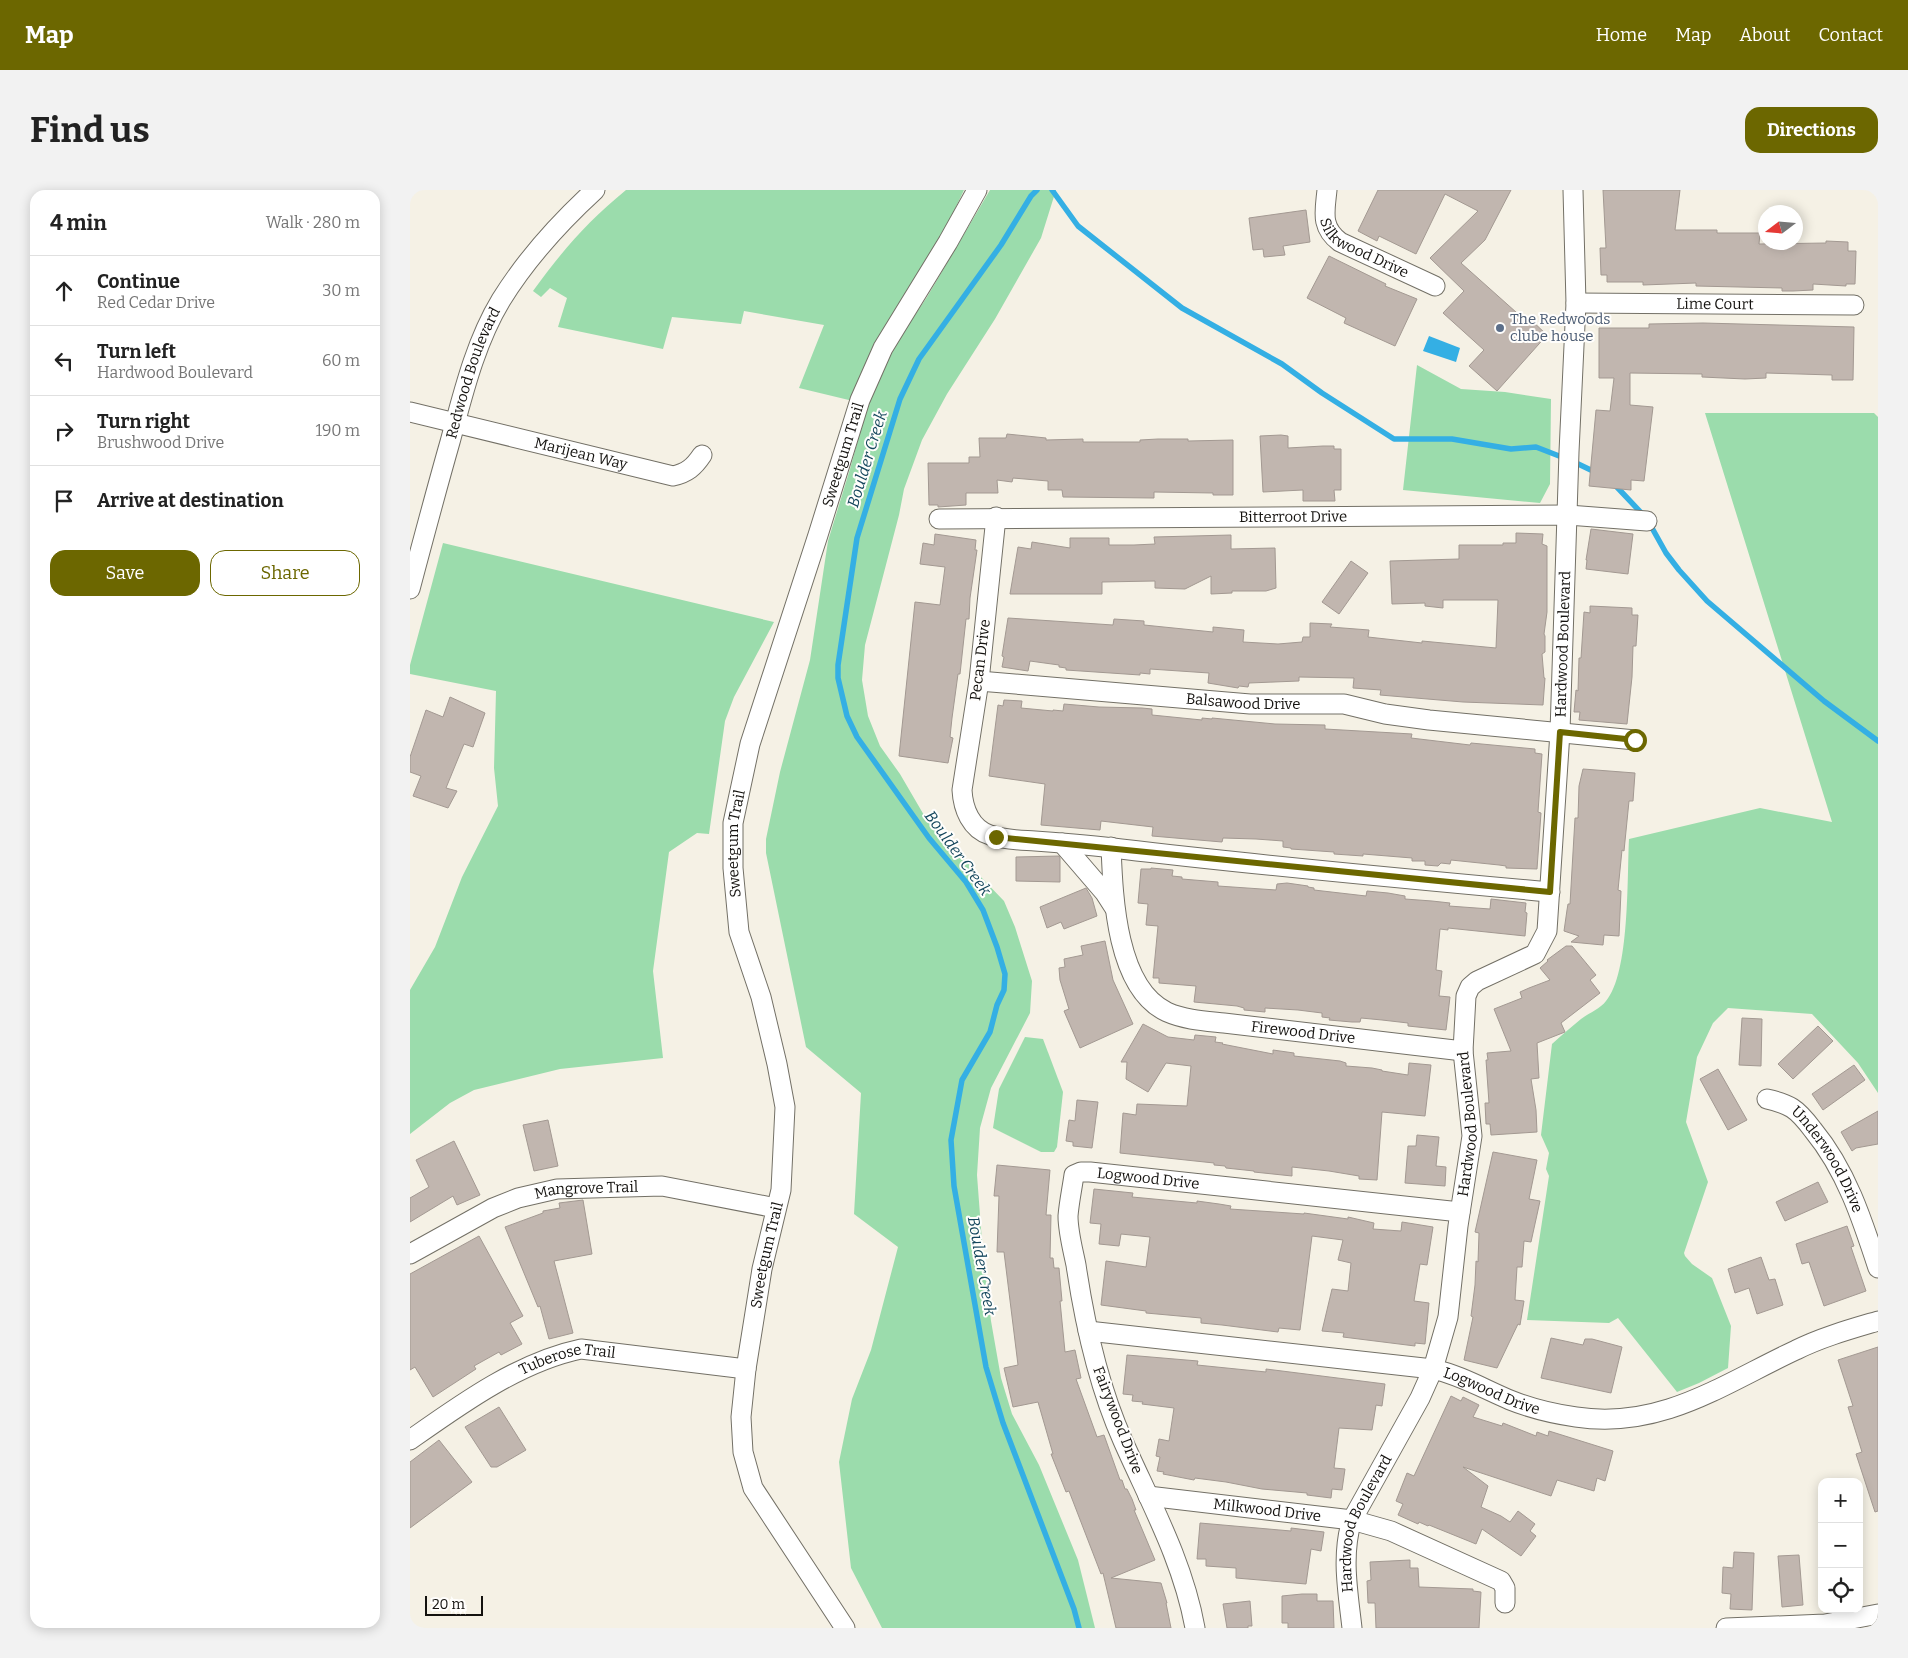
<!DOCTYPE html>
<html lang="en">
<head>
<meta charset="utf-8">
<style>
	:root { --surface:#fff; --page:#f2f2f2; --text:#222; --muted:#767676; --line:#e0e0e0; --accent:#6c6700 }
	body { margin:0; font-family:Bitter,serif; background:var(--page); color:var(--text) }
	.controls { position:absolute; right:15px; bottom:15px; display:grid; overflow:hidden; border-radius:10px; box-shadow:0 2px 12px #0003 }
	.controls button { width:45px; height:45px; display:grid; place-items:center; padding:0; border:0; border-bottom:1px solid var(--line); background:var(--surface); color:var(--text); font:25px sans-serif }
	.compass { position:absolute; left:1348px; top:15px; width:45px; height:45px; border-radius:50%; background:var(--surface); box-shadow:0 2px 12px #0003; rotate:254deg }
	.scale { position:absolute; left:15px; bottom:12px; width:58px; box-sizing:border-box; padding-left:5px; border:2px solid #14120f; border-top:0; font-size:14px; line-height:18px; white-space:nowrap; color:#14120f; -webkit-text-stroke:4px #fffefc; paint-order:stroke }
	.stop { position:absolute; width:15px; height:15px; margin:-11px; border:4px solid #6c6700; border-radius:50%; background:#fff }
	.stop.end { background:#6c6700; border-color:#fff; box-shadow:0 1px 5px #0008 }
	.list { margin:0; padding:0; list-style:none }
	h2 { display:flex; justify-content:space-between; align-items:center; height:65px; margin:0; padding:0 20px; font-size:21px }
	h2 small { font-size:16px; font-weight:400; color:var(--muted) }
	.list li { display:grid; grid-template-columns:32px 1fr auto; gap:15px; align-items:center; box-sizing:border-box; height:70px; padding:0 20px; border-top:1px solid var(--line) }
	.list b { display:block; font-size:19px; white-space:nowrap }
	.list p { margin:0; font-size:16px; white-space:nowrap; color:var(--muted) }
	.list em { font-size:16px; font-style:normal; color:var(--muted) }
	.actions { display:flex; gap:10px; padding:15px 20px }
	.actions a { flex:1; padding:11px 0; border:1px solid var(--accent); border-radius:15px; text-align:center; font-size:18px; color:var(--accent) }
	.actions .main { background:var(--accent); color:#fff }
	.icon { flex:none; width:28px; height:28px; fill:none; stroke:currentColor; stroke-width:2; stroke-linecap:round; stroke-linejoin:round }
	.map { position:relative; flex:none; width:1468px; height:1438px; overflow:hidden; border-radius:15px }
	header { display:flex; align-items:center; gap:30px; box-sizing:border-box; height:70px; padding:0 25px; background:var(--accent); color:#fff }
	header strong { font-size:24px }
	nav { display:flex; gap:28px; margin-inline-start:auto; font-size:18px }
	.intro { display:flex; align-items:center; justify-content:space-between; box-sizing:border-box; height:120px; padding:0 30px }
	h1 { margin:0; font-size:35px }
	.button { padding:12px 22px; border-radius:15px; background:var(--accent); color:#fff; font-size:18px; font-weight:700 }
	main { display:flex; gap:30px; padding:0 30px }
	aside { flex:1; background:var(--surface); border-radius:15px; box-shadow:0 2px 12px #0003 }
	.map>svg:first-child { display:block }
</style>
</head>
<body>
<header>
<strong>Map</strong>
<nav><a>Home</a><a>Map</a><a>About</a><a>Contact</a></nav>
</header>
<div class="intro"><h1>Find us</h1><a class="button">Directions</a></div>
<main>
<aside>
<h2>4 min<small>Walk · 280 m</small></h2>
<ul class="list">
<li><svg class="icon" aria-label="ahead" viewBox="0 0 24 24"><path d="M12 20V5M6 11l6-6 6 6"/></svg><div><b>Continue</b><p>Red Cedar Drive</p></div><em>30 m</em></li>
<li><svg class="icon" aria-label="left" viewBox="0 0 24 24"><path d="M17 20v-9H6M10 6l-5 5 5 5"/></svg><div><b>Turn left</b><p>Hardwood Boulevard</p></div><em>60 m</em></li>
<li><svg class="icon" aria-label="right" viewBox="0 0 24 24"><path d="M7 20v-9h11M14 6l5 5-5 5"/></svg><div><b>Turn right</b><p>Brushwood Drive</p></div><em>190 m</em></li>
<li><svg class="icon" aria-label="arrive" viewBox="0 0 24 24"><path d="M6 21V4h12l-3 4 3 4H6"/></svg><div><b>Arrive at destination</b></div></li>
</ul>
<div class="actions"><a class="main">Save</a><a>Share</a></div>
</aside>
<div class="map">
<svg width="1468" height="1438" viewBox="0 0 1468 1438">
	<rect width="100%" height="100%" fill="#f5f1e5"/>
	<g fill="#9bdcac">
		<path d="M216 0H554L533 44 443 211 389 198 414 135 334 121 331 134 262 127 253 159 148 137 157 108 140 98 131 107 123 101C152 61 177 32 216 0Z"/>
		<path d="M580 0H646L631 48 585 129 537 204 512 250 494 299 489 325 455 455 452 490 458 526 470 556 490 584 518 632 594 711 605 737 622 791 620 823 581 898 570 938 567 985 573 1065 581 1131 591 1188 602 1224 629 1275 668 1370 685 1438H472L441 1378 429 1272 442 1209 461 1160 488 1057 444 1024 451 903 396 857 356 663V649L370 582 400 470 418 351 440 279 459 210 479 164 517 107Z"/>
		<path d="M1007 175 1051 199 1095 202 1141 209 1140 294 1130 313 993 300Z"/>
		<path d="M1295 223H1464L1468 227V903L1448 873 1402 824 1318 818 1303 833 1287 867 1276 932 1298 992 1274 1063 1275 1066 1282 1074 1302 1088 1321 1136 1318 1178 1289 1193 1267 1202 1208 1128 1199 1133 1117 1130 1139 986 1136 979 1139 963 1131 945 1142 854C1151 846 1161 837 1171 829 1179 823 1190 819 1196 811 1220 783 1217 687 1219 649L1350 618 1422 632Z"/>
		<path d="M33 353 364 432 324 507 315 531 299 644 287 643 259 662 243 781 253 868 150 879 64 900 40 913 0 944V800L25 757 52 687 88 616 84 578 86 501 0 484V475Z"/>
		<path d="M615 847 633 849 653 902 647 957 644 962H631L583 938 589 899Z"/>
	</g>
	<path fill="#34afe4" d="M1019 146 1050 158 1046 172 1013 161Z"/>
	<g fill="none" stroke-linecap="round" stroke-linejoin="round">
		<g stroke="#34afe4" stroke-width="5.5">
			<path d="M627 0 621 6 591 55 509 169 490 209 447 348 428 475V488L437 526 447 547 519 648 556 692 573 720 587 757 595 784 594 800 587 815 580 842 552 890 541 950 544 996 576 1177 593 1233 664 1419 669 1438"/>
			<path d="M642 0 668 36 772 118 872 174 912 203 984 249H1042L1101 259 1126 257 1162 271 1187 283"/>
			<path d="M1205 295 1237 329 1256 363 1269 380 1297 411 1414 511 1468 551"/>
		</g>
	</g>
	<g fill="#c1b6af" stroke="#a39992">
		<path d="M968 0H1101L1075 50 1051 73 1116 131 1119 128 1137 145 1087 201 1059 176 1074 160 1033 123 1054 101 1020 68 1068 21 1035 4 1006 64 969 46 967 51 948 41Z"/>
		<path d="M1193 0H1270L1265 40H1307V43H1350L1349 54 1416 53V51L1438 52V61H1446L1445 94H1436V96L1403 94V100L1383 101H1372V98L1286 96V93L1233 95V92H1197V85H1191L1190 58H1196Z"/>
		<path d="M896 20 900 52 873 56 875 65 854 67 853 59 843 60 839 28Z"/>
		<path d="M919 66 976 94 975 96 1007 109 985 156 934 133 936 128 897 108Z"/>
		<path d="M1293 133 1444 137 1443 190H1422V185L1356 183V188L1335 189 1292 187V184L1220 183V215L1243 217 1234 291 1221 290V300L1179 296 1186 220 1200 221 1204 188H1189V138H1239V134Z"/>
		<path d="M597 244 636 248V250L673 249V252H730V250L748 249H778V251L823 250V305H803V303L744 302V308L653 307 652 300H638V291L603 288 602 292 587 290 588 303H556V315L528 317V315H519L518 273H559V267H570L569 248H596Z"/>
		<path d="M871 245 878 246V258L913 256H924V259H931V300H924L925 311H893V300L853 302 850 246Z"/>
		<path d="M1181 339 1223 344 1218 384 1176 379 1177 370H1176Z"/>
		<path d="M1106 343 1133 344 1132 354 1137 356V422L1134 444 1135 446V462L1132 464 1134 488H1135L1133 515 1053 512 970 505 971 500 943 498 944 488 889 487V491L839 493 838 497 829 496 828 498 798 493 799 483 740 479V484L730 483V485L656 480V478L649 477V475L620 471 618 481 592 477 594 467 592 466 598 428 703 435 704 429 734 431V435L803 442V437L834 440 833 452 868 454 892 452 893 447H900V433L922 434 920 437 959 440 958 447 1012 453V451L1086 458 1088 410H1033V418L1015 416V413L982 414 980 371 1049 369V355H1093V353H1106Z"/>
		<path d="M525 344 566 350 565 360H567L560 408 559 429H556L550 484H548L542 528 540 547 543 548 538 573 489 566 505 412 530 415 535 377 510 374 513 353 524 355Z"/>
		<path d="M821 345V359L865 358 866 398 856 401H822V403L801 404V386L775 399 745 398V391L692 392V404H600L608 357 621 359 622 352 660 358V348H699V355H724L745 354 744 347Z"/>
		<path d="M941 371 958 383 929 424 912 412Z"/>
		<path d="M1180 416 1222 418V425H1228L1226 456H1223L1222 487 1217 534 1169 530 1170 522H1164L1166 500 1168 501 1169 468H1171L1174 422 1180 423Z"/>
		<path d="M40 507 75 523 63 557 54 554 36 598 47 601 38 618 3 606 11 586 0 582V567L16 520 33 527Z"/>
		<path d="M594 510 612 511 611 518 643 521V520L653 521 654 514 689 517 732 518 742 519V525L792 530V528L802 529V528L865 534 915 535V539L1002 544 1001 548 1060 555 1061 553 1125 559V563L1132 564 1128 622 1131 623 1127 679 1096 678V676L1089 675 1041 670 1040 674 1031 673 1028 676 1015 675V671H1002V668L953 664V666L924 664V662L881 659V658L873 657V651L846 649 813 648 812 652 742 646 743 637 691 631 690 640 631 635 635 594 579 586 588 515 593 516Z"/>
		<path d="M1173 579 1225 583 1223 611H1219L1214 661 1212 660 1208 700 1211 701 1209 746 1194 745 1193 755 1161 752 1169 746 1154 741 1157 720 1158 714H1160L1165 628H1168L1169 596Z"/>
		<path d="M649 666 650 668V692L606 691V667Z"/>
		<path d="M741 678 763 680 762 686 772 687V689L808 692V696L866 700 867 694 877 693 898 696V697L904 698V700L956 706 957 701 978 703 995 706V709L1022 711 1040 713 1039 716 1080 719 1081 709 1116 713 1115 722 1117 723 1115 746 1038 738V740L1030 739 1026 780 1032 781 1029 806 1040 807 1036 840 998 836V833L972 830 951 828 950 832H942L919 830 920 828 912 827V823L888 820 855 818V822L834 820V818L827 816 784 812 786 796 749 793V788H743L748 736 736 735 738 714 728 713 731 679H741Z"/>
		<path d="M676 698 682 708 687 726 654 739 651 732 637 738 630 717Z"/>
		<path d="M695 751 703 790 723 834 670 858 654 821 659 819 650 790 649 778 655 777 654 769 673 765 671 756Z"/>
		<path d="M1156 756H1162L1186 785 1180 790 1190 803 1151 833 1155 842 1127 853 1129 888 1121 889 1126 920 1127 942 1081 945 1080 934H1076L1075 913H1079L1076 870H1078L1077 863 1101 861 1084 819 1112 808 1110 802 1119 798 1140 790 1130 778 1138 771 1137 770Z"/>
		<path d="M1332 828 1352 829 1351 876 1329 875Z"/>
		<path d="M733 834 758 847 784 850 785 845 806 847 805 852 813 853 812 854 863 864V860L884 863V866L930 871 936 873V876L962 878 972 880V881L998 885 999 873 1021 875 1015 926 972 922 967 990 949 989V986L919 981 882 977V986L844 982V981L816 978 815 976 804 975V973L710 963 713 923 726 925 727 914 777 916 781 876 756 873 738 902 716 889 717 872H711Z"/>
		<path d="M1408 836 1423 851 1383 889 1368 874Z"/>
		<path d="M1444 875 1455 890 1413 920 1402 904Z"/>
		<path d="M1308 879 1337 930 1318 940 1290 889Z"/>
		<path d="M667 910 688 912 682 958 663 956V952L656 951 659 930 665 931Z"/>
		<path d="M1468 921V954L1446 958 1442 961 1431 942Z"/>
		<path d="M138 930 148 976 124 981 113 935Z"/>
		<path d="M1007 945 1029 947 1026 976 1036 977 1035 996 995 993 998 956H1006Z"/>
		<path d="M44 951 70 1005 47 1015 43 1006 0 1032V1008L19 997 6 970Z"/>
		<path d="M1083 962 1127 970 1119 1009 1130 1011 1121 1052 1114 1051 1112 1077H1107L1105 1110 1114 1111 1110 1135 1108 1134 1087 1178 1054 1170 1063 1127 1061 1126 1065 1095 1066 1071 1068 1072 1069 1043 1065 1042Z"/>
		<path d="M587 975 640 980 636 1025H641L640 1068H643L644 1078H649L652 1111H650L655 1162 665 1160 671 1188 666 1189 687 1247 694 1245 710 1290H712L715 1299H717L722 1309 726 1320H724L745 1370 701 1388 751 1393 757 1413H756L761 1438H706L693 1383 691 1384 659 1301 656 1302 641 1264H643L628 1212 603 1217 594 1178 608 1175 594 1062H587L589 1006H584Z"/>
		<path d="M1408 992 1418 1012 1375 1031 1366 1012Z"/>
		<path d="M684 999 723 1003 722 1007 787 1013V1011L809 1014 821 1016 820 1019 894 1024V1023L938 1029V1027L964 1033 963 1039 991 1041 992 1032 1023 1037 1017 1075 1010 1074 1004 1111 1019 1113 1015 1154 1005 1153V1156L933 1147 934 1143 912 1141 922 1099 938 1101 941 1073 928 1070 933 1050 902 1046 890 1140 869 1138 868 1142 812 1135 791 1133V1128L736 1123V1121L691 1115 696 1071 736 1077 740 1047 711 1044 709 1056 689 1054 691 1034 680 1033Z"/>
		<path d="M173 1010 182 1064 144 1071 163 1143 139 1149 130 1116 128 1117 95 1037 133 1023V1021L150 1018 149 1013Z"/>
		<path d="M1437 1036 1444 1056 1441 1057 1456 1101 1414 1116 1399 1072 1392 1074 1386 1054Z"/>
		<path d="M69 1046 113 1126 100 1133 112 1154 91 1165 89 1162 64 1176 66 1179 23 1207 5 1177 0 1180V1084Z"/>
		<path d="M1351 1067 1359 1090 1365 1089 1373 1115 1347 1124 1339 1098 1325 1103 1318 1079Z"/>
		<path d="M1141 1148 1173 1155 1175 1149H1182L1212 1157 1201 1203 1131 1188Z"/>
		<path d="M1468 1157V1321L1465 1322 1446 1264 1452 1262 1438 1217 1443 1216 1428 1170Z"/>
		<path d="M717 1165 788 1171 787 1175 856 1182V1179L975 1194 972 1216 966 1215 962 1240 929 1238 924 1278 935 1279 932 1300 922 1299 921 1308 897 1305V1303L852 1299 816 1292 785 1288 784 1290 753 1284 754 1282 747 1281 750 1267 746 1266 749 1249 759 1251 764 1218 732 1214 733 1212 722 1211 723 1205 713 1204Z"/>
		<path d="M1041 1206 1051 1211 1053 1207 1069 1215 1063 1227 1092 1236 1093 1233 1126 1246 1127 1242 1138 1246 1139 1241 1203 1261 1195 1291 1187 1288 1184 1301 1147 1290 1141 1306 1053 1277 1078 1296 1071 1317 1091 1326 1100 1332 1108 1321 1125 1334 1120 1341 1126 1346 1111 1366 1072 1339 1066 1354 1019 1335 1018 1336 1009 1332 1008 1334 988 1325 993 1314 986 1311 997 1283 1004 1286Z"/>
		<path d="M89 1217 116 1260 87 1277H81L55 1237Z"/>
		<path d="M29 1250 62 1292 0 1338V1272Z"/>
		<path d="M790 1333 881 1341V1338L914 1342 911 1361 901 1359 896 1394 826 1388V1378L796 1376V1369H787Z"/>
		<path d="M1324 1362 1344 1363 1342 1420 1320 1419 1321 1404 1312 1403 1313 1377 1323 1378Z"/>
		<path d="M1389 1365 1393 1415 1372 1417 1368 1366Z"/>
		<path d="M1000 1370V1378H1008L1009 1397 1063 1399V1401L1071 1402 1069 1438H966L965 1413H958L957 1391 961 1390 960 1372Z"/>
		<path d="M892 1404H907V1411H923L924 1438H878V1433H872V1406Z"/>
		<path d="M840 1411 842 1436H838V1438H817L813 1414Z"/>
	</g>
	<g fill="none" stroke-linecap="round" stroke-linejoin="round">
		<g stroke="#737066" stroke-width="21">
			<g id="minor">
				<path id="s1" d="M917 0C915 21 910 37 930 52L1025 96"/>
				<path id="s2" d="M1166 113 1444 115"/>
				<path id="s3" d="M0 222 263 286C277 283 284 277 292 265"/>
				<path d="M586 327 569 491 552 600C553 619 561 639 580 645 594 650 610 650 625 651 654 653 682 655 711 659 854 676 997 689 1140 702"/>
				<path id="s4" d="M529 329 1158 325 1237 331"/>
				<path id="s5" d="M0 399C13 350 26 301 40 252 53 204 65 153 91 110 117 68 149 33 185 0"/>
				<path id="s6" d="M569 491 840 514H934L975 524 1019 530 1225 550"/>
				<path d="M652 653 695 703 704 717"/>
				<path id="s7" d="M701 657C703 706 706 798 757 822 775 830 795 831 814 833L1053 861"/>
				<path id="s8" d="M1357 909C1366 911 1374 913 1382 918 1390 923 1397 932 1403 940 1436 980 1452 1029 1468 1078"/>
				<path id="s9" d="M0 1064 83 1018 108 1008 147 999 252 996 366 1018"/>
				<path id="s10" d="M678 1141 1023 1179C1050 1185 1074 1199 1100 1210 1120 1218 1144 1224 1166 1227 1251 1240 1313 1194 1386 1160 1412 1147 1441 1139 1468 1131"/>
				<path id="s11" d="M0 1250C51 1214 109 1172 171 1159L336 1179"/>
				<path id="s12" d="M738 1306 942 1330 981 1341 1091 1391 1095 1398V1413"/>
				<path id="s13" d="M435 1438 343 1298 333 1262 331 1227 336 1179 352 1079 371 1000 375 917 367 874 351 807 329 742 323 678V633L340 554 408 345 450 210 473 158 538 52 567 0"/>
				<path id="s14" d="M785 1438C773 1371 740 1312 713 1251 688 1195 675 1136 666 1075 663 1060 658 1042 658 1026 659 1013 662 999 664 985L671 982H680L1050 1022"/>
				<path id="s15" d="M942 1438C938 1402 931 1365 942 1330L1010 1208 1023 1179 1038 1127 1048 1036 1062 946 1053 861 1056 806 1060 797 1067 791 1125 764 1137 741 1150 542 1159 262 1166 113 1163 0"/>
				<path d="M1316 1438 1415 1434 1468 1424"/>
			</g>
		</g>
		<use href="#minor" stroke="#fff" stroke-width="19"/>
	</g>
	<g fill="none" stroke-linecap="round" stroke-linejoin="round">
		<path stroke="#6c6700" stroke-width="6" d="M586 647 1140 702 1150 542 1225 550"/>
	</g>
	<circle fill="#5c6f8a" stroke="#fffefc" stroke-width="2" cx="1090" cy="138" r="5"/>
	<g text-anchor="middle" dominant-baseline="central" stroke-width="4" stroke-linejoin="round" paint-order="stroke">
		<g font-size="15" fill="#14120f" stroke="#fffefc">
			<text stroke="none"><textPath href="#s1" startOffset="80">Silkwood Drive</textPath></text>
			<text stroke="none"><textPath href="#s2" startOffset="139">Lime Court</textPath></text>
			<text stroke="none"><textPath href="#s5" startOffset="225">Redwood Boulevard</textPath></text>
			<text stroke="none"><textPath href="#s3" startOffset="176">Marijean Way</textPath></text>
			<text stroke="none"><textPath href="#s13" startOffset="1229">Sweetgum Trail</textPath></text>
			<text stroke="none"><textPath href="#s4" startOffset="354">Bitterroot Drive</textPath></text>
			<text stroke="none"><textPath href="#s15" startOffset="1054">Hardwood Boulevard</textPath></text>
			<text transform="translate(570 470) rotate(-83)">Pecan Drive</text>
			<text stroke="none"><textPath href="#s6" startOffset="265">Balsawood Drive</textPath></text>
			<text stroke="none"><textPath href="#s13" startOffset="824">Sweetgum Trail</textPath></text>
			<text stroke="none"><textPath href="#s7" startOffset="320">Firewood Drive</textPath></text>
			<text stroke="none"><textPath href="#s15" startOffset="529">Hardwood Boulevard</textPath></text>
			<text stroke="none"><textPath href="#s8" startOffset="90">Underwood Drive</textPath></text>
			<text stroke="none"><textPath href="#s14" startOffset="550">Logwood Drive</textPath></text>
			<text stroke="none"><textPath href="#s9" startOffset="191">Mangrove Trail</textPath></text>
			<text stroke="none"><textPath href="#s13" startOffset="404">Sweetgum Trail</textPath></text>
			<text stroke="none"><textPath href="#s11" startOffset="180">Tuberose Trail</textPath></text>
			<text stroke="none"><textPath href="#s10" startOffset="410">Logwood Drive</textPath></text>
			<text transform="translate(708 1230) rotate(69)">Fairywood Drive</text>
			<text stroke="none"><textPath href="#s12" startOffset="120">Milkwood Drive</textPath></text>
			<text stroke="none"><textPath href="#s15" startOffset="109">Hardwood Boulevard</textPath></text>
		</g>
		<g font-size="15" fill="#4e5e75" stroke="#fffefc" text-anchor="start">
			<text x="1100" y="129">The Redwoods<tspan x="1100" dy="17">clube house</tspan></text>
		</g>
		<g font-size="16" font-style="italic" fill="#14465c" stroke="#fffefc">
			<text transform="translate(457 269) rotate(-73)">Boulder Creek</text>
			<text transform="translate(548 663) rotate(54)">Boulder Creek</text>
			<text transform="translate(572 1076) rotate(80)">Boulder Creek</text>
		</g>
	</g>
</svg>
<div class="controls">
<button>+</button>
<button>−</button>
<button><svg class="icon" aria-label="locate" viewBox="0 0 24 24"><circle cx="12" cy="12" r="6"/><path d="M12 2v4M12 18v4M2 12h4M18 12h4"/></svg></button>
</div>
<svg class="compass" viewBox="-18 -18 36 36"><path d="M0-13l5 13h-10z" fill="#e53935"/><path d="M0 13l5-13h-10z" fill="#767676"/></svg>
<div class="scale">20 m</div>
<div class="stop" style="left:1225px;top:550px"></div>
<div class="stop end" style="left:586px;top:647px"></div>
</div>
</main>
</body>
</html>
